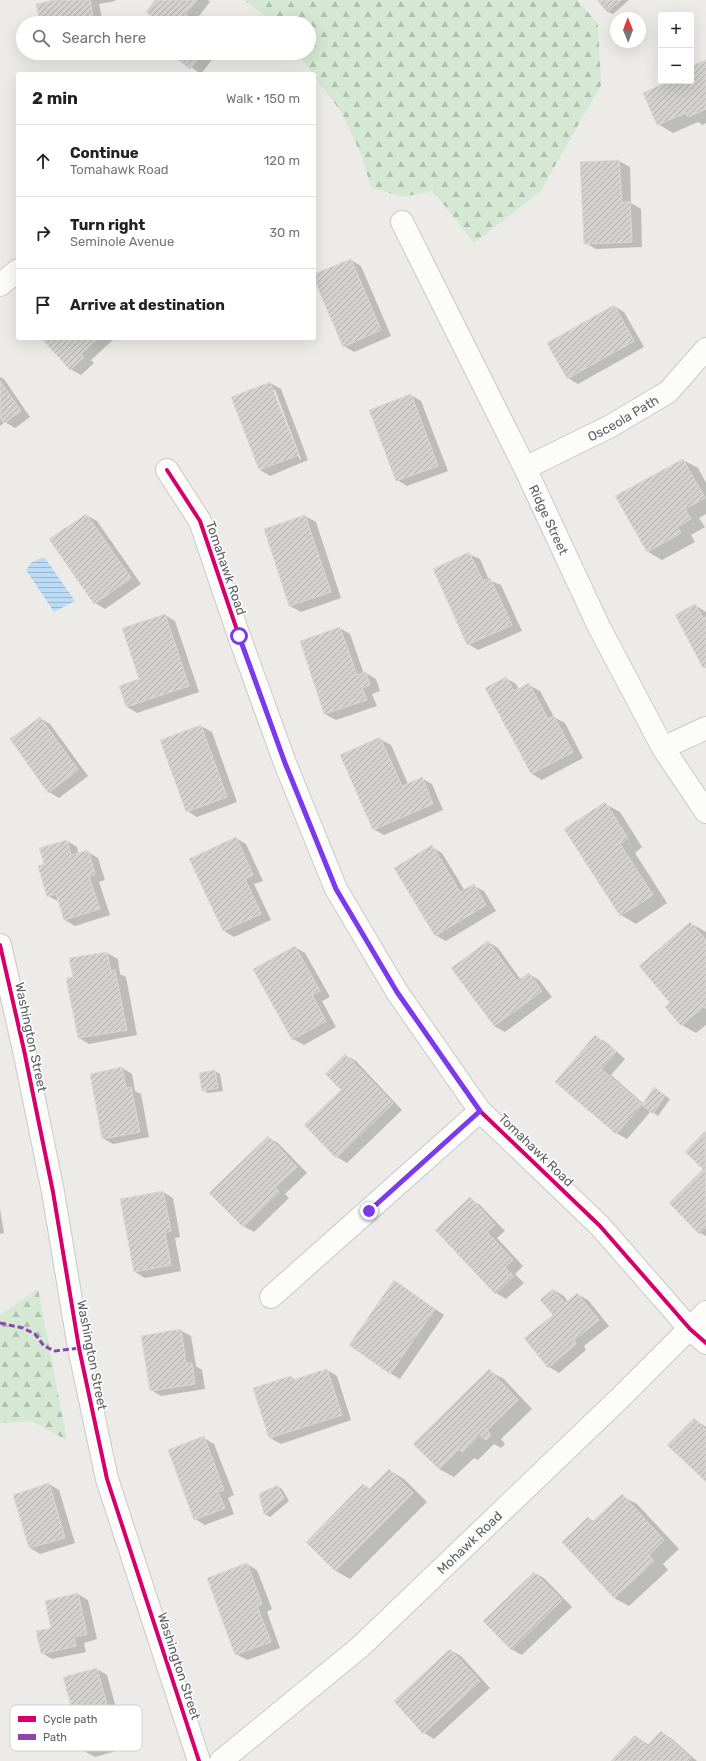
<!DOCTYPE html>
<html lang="en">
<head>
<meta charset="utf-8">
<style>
	:root { --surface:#fff; --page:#f6f6f6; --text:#222; --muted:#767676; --line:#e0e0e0 }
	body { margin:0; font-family:Rubik,sans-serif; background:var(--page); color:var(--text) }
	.controls { position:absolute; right:12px; top:12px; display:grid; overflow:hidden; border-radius:4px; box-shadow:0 4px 16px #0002 }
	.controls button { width:36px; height:36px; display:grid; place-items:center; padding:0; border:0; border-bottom:1px solid var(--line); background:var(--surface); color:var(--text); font:20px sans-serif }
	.compass { position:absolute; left:610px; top:12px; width:36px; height:36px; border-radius:50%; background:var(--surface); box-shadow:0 4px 16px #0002; rotate:359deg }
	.stop { position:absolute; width:12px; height:12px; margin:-9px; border:3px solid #7c3aed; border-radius:50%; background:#fff }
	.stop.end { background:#7c3aed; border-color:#fff; box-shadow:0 1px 4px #0008 }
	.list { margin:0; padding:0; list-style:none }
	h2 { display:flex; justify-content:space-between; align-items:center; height:52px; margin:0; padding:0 16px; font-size:17px }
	h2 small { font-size:13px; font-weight:400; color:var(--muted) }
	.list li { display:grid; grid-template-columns:26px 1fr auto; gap:12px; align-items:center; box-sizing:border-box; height:72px; padding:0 16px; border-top:1px solid var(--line) }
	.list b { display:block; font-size:15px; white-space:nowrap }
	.list p { margin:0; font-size:13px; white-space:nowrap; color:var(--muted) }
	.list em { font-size:13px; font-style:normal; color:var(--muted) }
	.icon { flex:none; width:22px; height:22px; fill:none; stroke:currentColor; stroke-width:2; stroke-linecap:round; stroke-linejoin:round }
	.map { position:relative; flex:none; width:706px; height:1761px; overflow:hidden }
	.search { position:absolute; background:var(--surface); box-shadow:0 4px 16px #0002; left:16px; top:16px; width:300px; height:44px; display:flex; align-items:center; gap:10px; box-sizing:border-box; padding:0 14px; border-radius:22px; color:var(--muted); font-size:15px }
	.panel { position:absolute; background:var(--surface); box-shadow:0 4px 16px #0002; left:16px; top:72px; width:300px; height:268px; border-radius:4px }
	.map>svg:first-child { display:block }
</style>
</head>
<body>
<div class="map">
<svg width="706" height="1761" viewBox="0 0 706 1761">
	<defs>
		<pattern id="forest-firs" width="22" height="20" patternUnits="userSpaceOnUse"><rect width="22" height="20" fill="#d5e8d3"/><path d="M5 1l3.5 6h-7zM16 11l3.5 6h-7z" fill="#b0bfaf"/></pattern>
		<pattern id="water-rules" width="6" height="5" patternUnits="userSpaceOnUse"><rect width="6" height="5" fill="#bcdcf6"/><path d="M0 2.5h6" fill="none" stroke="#9cb6cb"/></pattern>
		<pattern id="building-hatch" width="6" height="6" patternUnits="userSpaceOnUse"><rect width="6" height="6" fill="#d3d2d0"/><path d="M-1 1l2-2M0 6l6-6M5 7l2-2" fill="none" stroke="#aeaeac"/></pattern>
	</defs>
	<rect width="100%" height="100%" fill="#ecebe7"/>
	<g fill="url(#forest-firs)">
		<path d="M244 0H577L598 24 601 85 540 192 474 243 433 191 402 197 371 187 362 157 342 113 297 53H309V23H275Z"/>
		<path d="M38 1289 67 1440 31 1421 0 1423V1315Z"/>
	</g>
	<path fill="url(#water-rules)" d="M41 558H45L75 601 54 612 26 570 32 562Z"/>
	<g fill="#0003" fill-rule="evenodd">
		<path d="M58 0H115V1L99 4 103 23H41Z"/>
		<path d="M156 0H208L210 2 195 21 198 23H157L159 21Z"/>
		<path d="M599 0H629L613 14 608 12Z"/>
		<path d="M171 53H217L201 74Z"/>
		<path d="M706 61V123L703 125 698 122 673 133 658 124 670 81H691V67Z"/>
		<path d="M619 161 630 167 631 203 641 209 642 247 596 249 585 243 581 163Z"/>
		<path d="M351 260 361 266 391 336 354 352 344 346 314 277Z"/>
		<path d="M614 306 624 312 644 347 578 384 568 378Z"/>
		<path d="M43 338H112L114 339 91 360 94 363 81 375 70 369Z"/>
		<path d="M0 377 4 379 30 417 15 428 5 422 0 426Z"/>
		<path d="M270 383 281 389 308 460 270 476 260 470ZM272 390H275L301 459 300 460Z"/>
		<path d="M411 395 421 401 448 471 407 486 397 480Z"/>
		<path d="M683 460 698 468 706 483V514L699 518 705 527 691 535 695 542 662 560 648 552Z"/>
		<path d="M86 515 97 521 141 584 105 609 95 603Z"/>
		<path d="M305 516 316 522 341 598 301 612 290 606 265 530Z"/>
		<path d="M469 554 480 559 489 580 501 585 522 631 478 650 468 644Z"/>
		<path d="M695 605 706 612V668L704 667Z"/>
		<path d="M165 615 175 621 199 692 137 713 127 707 120 687 140 680Z"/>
		<path d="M340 628 350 634 364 674 366 673 376 679 380 691 372 694 377 706 336 720 325 714Z"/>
		<path d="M506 678 516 684 519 690 529 685 540 691 554 717 565 723 583 758 542 780 532 774Z"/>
		<path d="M40 718 50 724 88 776 59 798 49 792Z"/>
		<path d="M201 726 212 732 237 802 197 817 187 811Z"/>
		<path d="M380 739 391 745 408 784 421 778 432 784 443 810 384 835 373 829Z"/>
		<path d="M605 804 620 812 642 847 635 853 667 903 636 924 621 915Z"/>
		<path d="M236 838 246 844 263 881 254 884 271 920 234 937 224 931 191 859Z"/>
		<path d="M67 841 77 847 79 854 88 852 98 858 105 880 99 882 110 915 75 926 65 920 60 902 48 896 45 865Z"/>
		<path d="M432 847 442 853 465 891 474 886 484 891 496 911 446 941 435 935Z"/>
		<path d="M690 923 706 932V1025L696 1033 682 1025 672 1003Z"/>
		<path d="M488 942 498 948 521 980 529 974 539 980 552 997 505 1032 494 1026Z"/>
		<path d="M295 947 305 953 330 997 322 1001 336 1027 304 1045 293 1039 254 970Z"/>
		<path d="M107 953 118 959 120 974 126 977 137 1035 89 1044 79 1038 74 977 71 959Z"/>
		<path d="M595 1036 606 1042 625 1059 611 1075 644 1104 655 1088 670 1099 658 1116 651 1111 627 1139 616 1133 557 1082Z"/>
		<path d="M345 1055 356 1061 402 1110 347 1163 337 1157Z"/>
		<path d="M122 1068 132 1074 135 1091 141 1094 149 1137 113 1144 102 1138Z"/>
		<path d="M215 1071 220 1074 223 1091 208 1093 203 1090Z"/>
		<path d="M705 1132 706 1133V1236L700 1233 704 1169 686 1152Z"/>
		<path d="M268 1137 278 1143 307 1173 285 1194 289 1198 254 1232 243 1226Z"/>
		<path d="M163 1192 173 1198 180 1237 175 1238 181 1271 145 1278 135 1272Z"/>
		<path d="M470 1199 480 1205 505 1231 497 1238 523 1266 515 1274 524 1283 506 1299 496 1293Z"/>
		<path d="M0 1209 4 1233 0 1234Z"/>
		<path d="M404 1288 444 1315 400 1379 390 1373Z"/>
		<path d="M554 1290 564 1296 568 1302 577 1294 588 1300 609 1326 584 1346 586 1350 559 1373 549 1367 554 1315Z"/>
		<path d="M180 1330 191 1336 196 1366 202 1370 205 1389 161 1396 151 1390Z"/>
		<path d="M327 1370 337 1376 351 1420 281 1444 270 1438 254 1389 291 1377 296 1380Z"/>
		<path d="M489 1371 504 1379 532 1409 501 1439 505 1444 501 1448 494 1444 478 1460 474 1458 454 1477 439 1469Z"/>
		<path d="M694 1419 706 1427V1481Z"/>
		<path d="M204 1438 214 1444 234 1495 228 1498 234 1514 205 1525 195 1519Z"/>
		<path d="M389 1470 404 1479 427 1502 350 1579 336 1571 308 1542 364 1485 371 1489Z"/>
		<path d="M49 1484 59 1490 75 1543 40 1554 30 1548Z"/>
		<path d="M277 1486 282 1489 289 1501 270 1517 265 1514Z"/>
		<path d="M622 1496 637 1504 679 1549 663 1564 668 1570 629 1606 614 1598 588 1518 594 1521Z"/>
		<path d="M247 1564 257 1570 272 1609 267 1612 280 1648 247 1660 236 1654Z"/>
		<path d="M535 1573 545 1579 572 1607 522 1655 511 1649Z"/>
		<path d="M78 1594 88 1600 97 1639 84 1643 86 1652 52 1659 42 1653 52 1629Z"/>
		<path d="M450 1650 461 1656 490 1688 434 1739 424 1733Z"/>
		<path d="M97 1669 107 1675 127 1748 95 1757 84 1751 75 1719 73 1720 63 1714 73 1706Z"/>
		<path d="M661 1732 671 1738 697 1761H612L635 1736 649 1745Z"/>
	</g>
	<g fill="url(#building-hatch)" stroke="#dcdad6">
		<path d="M54 0H90L94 23H40L36 4Z"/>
		<path d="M155 0H197L185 14 197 23H156L158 21 146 12Z"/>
		<path d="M597 0H621L607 12Z"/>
		<path d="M169 53H202L190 69Z"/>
		<path d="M706 60V109L688 117 686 113 657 125 643 93 669 81H691V66Z"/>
		<path d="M619 160 622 202H630L632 242 584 244 580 162Z"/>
		<path d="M351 259 381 330 343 347 314 279V274Z"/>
		<path d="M614 305 634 341 567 379 547 343Z"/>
		<path d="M41 338H98L81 354 84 357 70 370Z"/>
		<path d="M0 381 21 411 4 423 0 417Z"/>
		<path d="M270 382 299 455 259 470 231 397Z"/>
		<path d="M411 394 438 466 396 481 369 410Z"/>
		<path d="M683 459 705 498 685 509 691 519 677 527 681 533 647 552 615 496Z"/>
		<path d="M86 514 131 578 94 604 49 539Z"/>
		<path d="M305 515 331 592 289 606 264 529Z"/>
		<path d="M469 552 483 581 490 578 512 625 467 645 433 569Z"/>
		<path d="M695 604 703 618 706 617V666L703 668 675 615Z"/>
		<path d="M165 614 189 686 126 707 119 686 139 679 122 628Z"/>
		<path d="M340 627 357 675 366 672 370 685 362 688 367 700 324 714 300 641Z"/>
		<path d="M506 677 514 691 529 683 548 719 554 716 573 752 531 774 485 688Z"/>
		<path d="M40 717 78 770 48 793 10 739Z"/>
		<path d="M201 725 227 797 186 812 160 740Z"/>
		<path d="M380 737 402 786 422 777 433 804 373 830 340 755Z"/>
		<path d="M605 802 628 838 620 844 653 895 620 916 564 829Z"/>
		<path d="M236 837 253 875 245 879 261 914 223 931 189 859Z"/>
		<path d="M67 840 71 855 88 850 95 874 89 877 100 909 64 920 56 894 47 897 38 866 44 864 39 848Z"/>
		<path d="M432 845 460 892 474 884 486 905 435 936 394 868Z"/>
		<path d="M690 922 706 940V1009L704 1006 681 1026 665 1007 670 1003 639 966Z"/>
		<path d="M488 941 517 981 529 973 542 991 494 1026 451 968Z"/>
		<path d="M295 946 320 991 312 995 326 1021 292 1040 253 969Z"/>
		<path d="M107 952 111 971 115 970 127 1030 78 1038 66 978 73 977 69 958Z"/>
		<path d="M595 1035 616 1052 601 1069 642 1104 616 1134 555 1082Z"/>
		<path d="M345 1054 393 1103 336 1158 304 1125 341 1090 325 1074Z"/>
		<path d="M122 1067 126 1088 131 1087 140 1132 102 1139 90 1074Z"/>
		<path d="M215 1070 218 1088 202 1091 199 1073Z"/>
		<path d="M654 1087 665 1095 653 1114 642 1105Z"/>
		<path d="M705 1131 706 1227 699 1234 669 1203 703 1169 685 1152Z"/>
		<path d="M268 1136 297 1167 275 1187 279 1192 243 1227 209 1193Z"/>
		<path d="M163 1191 171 1231 165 1233 171 1265 134 1272 120 1199Z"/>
		<path d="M470 1197 495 1225 487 1232 513 1260 505 1267 514 1276 495 1294 435 1230Z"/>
		<path d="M394 1280 435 1309 390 1374 349 1345Z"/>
		<path d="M553 1289 565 1303 577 1293 599 1320 574 1340 576 1344 548 1368 524 1338 553 1315 540 1300Z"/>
		<path d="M181 1329 186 1363H192L195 1384 150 1391 141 1336Z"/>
		<path d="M327 1369 342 1415 269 1438 253 1388 291 1376 292 1380Z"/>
		<path d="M489 1369 518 1400 487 1430 491 1435 486 1440 480 1435 462 1452 459 1449 439 1469 413 1444Z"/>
		<path d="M694 1418 706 1430V1482L667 1445Z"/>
		<path d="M204 1436 224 1490 218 1492 225 1508 194 1520 168 1450Z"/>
		<path d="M389 1469 413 1493 335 1571 306 1542 363 1484 369 1489Z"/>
		<path d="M49 1483 65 1538 29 1548 13 1495Z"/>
		<path d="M277 1485 284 1498 264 1515 259 1494Z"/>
		<path d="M622 1494 664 1540 649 1555 654 1561 614 1598 562 1542 588 1517 592 1522Z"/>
		<path d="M247 1563 262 1604 257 1606 271 1642 235 1655 207 1578Z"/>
		<path d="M534 1572 562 1600 511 1650 483 1621Z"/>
		<path d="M78 1593 87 1634 74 1637 76 1646 41 1654 36 1631 51 1628 45 1601Z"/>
		<path d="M450 1649 480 1681 423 1734 394 1701Z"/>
		<path d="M97 1668 117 1742 83 1752 72 1712 62 1714 60 1709 71 1706 63 1677Z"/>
		<path d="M661 1731 691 1758 688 1761H611L635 1735 647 1746Z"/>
	</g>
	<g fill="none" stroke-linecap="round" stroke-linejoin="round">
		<g stroke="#c8c9c9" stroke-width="24">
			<g id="minor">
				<path id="s1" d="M402 222 525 468 599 627 663 748 706 812"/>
				<path d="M0 285 18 270"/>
				<path id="s2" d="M525 468 609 427 668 392 706 349"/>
				<path d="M167 470 200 521 239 636 285 763 336 889 397 992 480 1111 600 1226 690 1329 706 1343"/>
				<path d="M663 748 706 728"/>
				<path d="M0 945 24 1050 53 1192 79 1348 107 1479 199 1761"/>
				<path d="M271 1297 480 1111"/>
				<path id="s3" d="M221 1761 360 1647 620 1398 706 1312"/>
			</g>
		</g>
		<use href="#minor" stroke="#fcfcfb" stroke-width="22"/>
		<path stroke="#8e44ad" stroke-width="3" stroke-dasharray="6 3" stroke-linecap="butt" d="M0 1323 23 1328 35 1334 44 1346 55 1351 79 1348"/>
		<g stroke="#fff" stroke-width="6">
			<g id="cycleway">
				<path d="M167 470 200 521 239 636 285 763 336 889 397 992 480 1111 600 1226 690 1329 706 1343"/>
				<path d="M0 945 24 1050 53 1192 79 1348 107 1479 199 1761"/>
			</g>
		</g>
		<use href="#cycleway" stroke="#d6006c" stroke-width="4"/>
	</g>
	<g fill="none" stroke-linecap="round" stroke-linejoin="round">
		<path stroke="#7c3aed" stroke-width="5" d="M239 636 285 763 336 889 397 992 480 1111 369 1211"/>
	</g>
	<g text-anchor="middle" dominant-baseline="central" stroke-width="3" stroke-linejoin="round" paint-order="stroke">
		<g font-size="13" fill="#5c6064" stroke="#fff">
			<text stroke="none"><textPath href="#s2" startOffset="110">Osceola Path</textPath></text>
			<text stroke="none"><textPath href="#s1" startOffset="332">Ridge Street</textPath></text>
			<text transform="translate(226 568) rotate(71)">Tomahawk Road</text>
			<text transform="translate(31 1037) rotate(78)">Washington Street</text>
			<text transform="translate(536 1150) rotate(44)">Tomahawk Road</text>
			<text transform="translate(92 1355) rotate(79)">Washington Street</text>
			<text stroke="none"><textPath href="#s3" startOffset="331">Mohawk Road</textPath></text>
			<text transform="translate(179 1666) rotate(72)">Washington Street</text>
		</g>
	</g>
	<rect x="10" y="1705" width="132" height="46" rx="6" fill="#fff" stroke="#cecfd0" stroke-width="1"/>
	<rect x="18" y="1716" width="18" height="6" fill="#d6006c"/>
	<rect x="18" y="1734" width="18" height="6" fill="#8e44ad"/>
	<g font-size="11" fill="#5c6064">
		<text x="43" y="1723">Cycle path</text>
		<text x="43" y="1741">Path</text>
	</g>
</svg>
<div class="controls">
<button>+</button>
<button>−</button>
</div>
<svg class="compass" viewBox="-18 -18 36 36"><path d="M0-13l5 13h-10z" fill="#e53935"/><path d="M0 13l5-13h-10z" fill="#767676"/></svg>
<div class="stop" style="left:239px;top:636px"></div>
<div class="stop end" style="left:369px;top:1211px"></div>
<div class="search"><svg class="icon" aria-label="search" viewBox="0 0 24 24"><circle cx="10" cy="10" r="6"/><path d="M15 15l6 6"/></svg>Search here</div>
<section class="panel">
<h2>2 min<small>Walk · 150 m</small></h2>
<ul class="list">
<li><svg class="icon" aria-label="ahead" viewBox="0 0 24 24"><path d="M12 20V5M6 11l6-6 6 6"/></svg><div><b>Continue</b><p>Tomahawk Road</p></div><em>120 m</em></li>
<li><svg class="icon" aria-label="right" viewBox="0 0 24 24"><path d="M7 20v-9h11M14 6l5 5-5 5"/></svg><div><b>Turn right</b><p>Seminole Avenue</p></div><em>30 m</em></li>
<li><svg class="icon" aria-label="arrive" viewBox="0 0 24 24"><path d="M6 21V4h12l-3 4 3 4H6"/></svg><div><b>Arrive at destination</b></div></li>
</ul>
</section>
</div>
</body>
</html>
